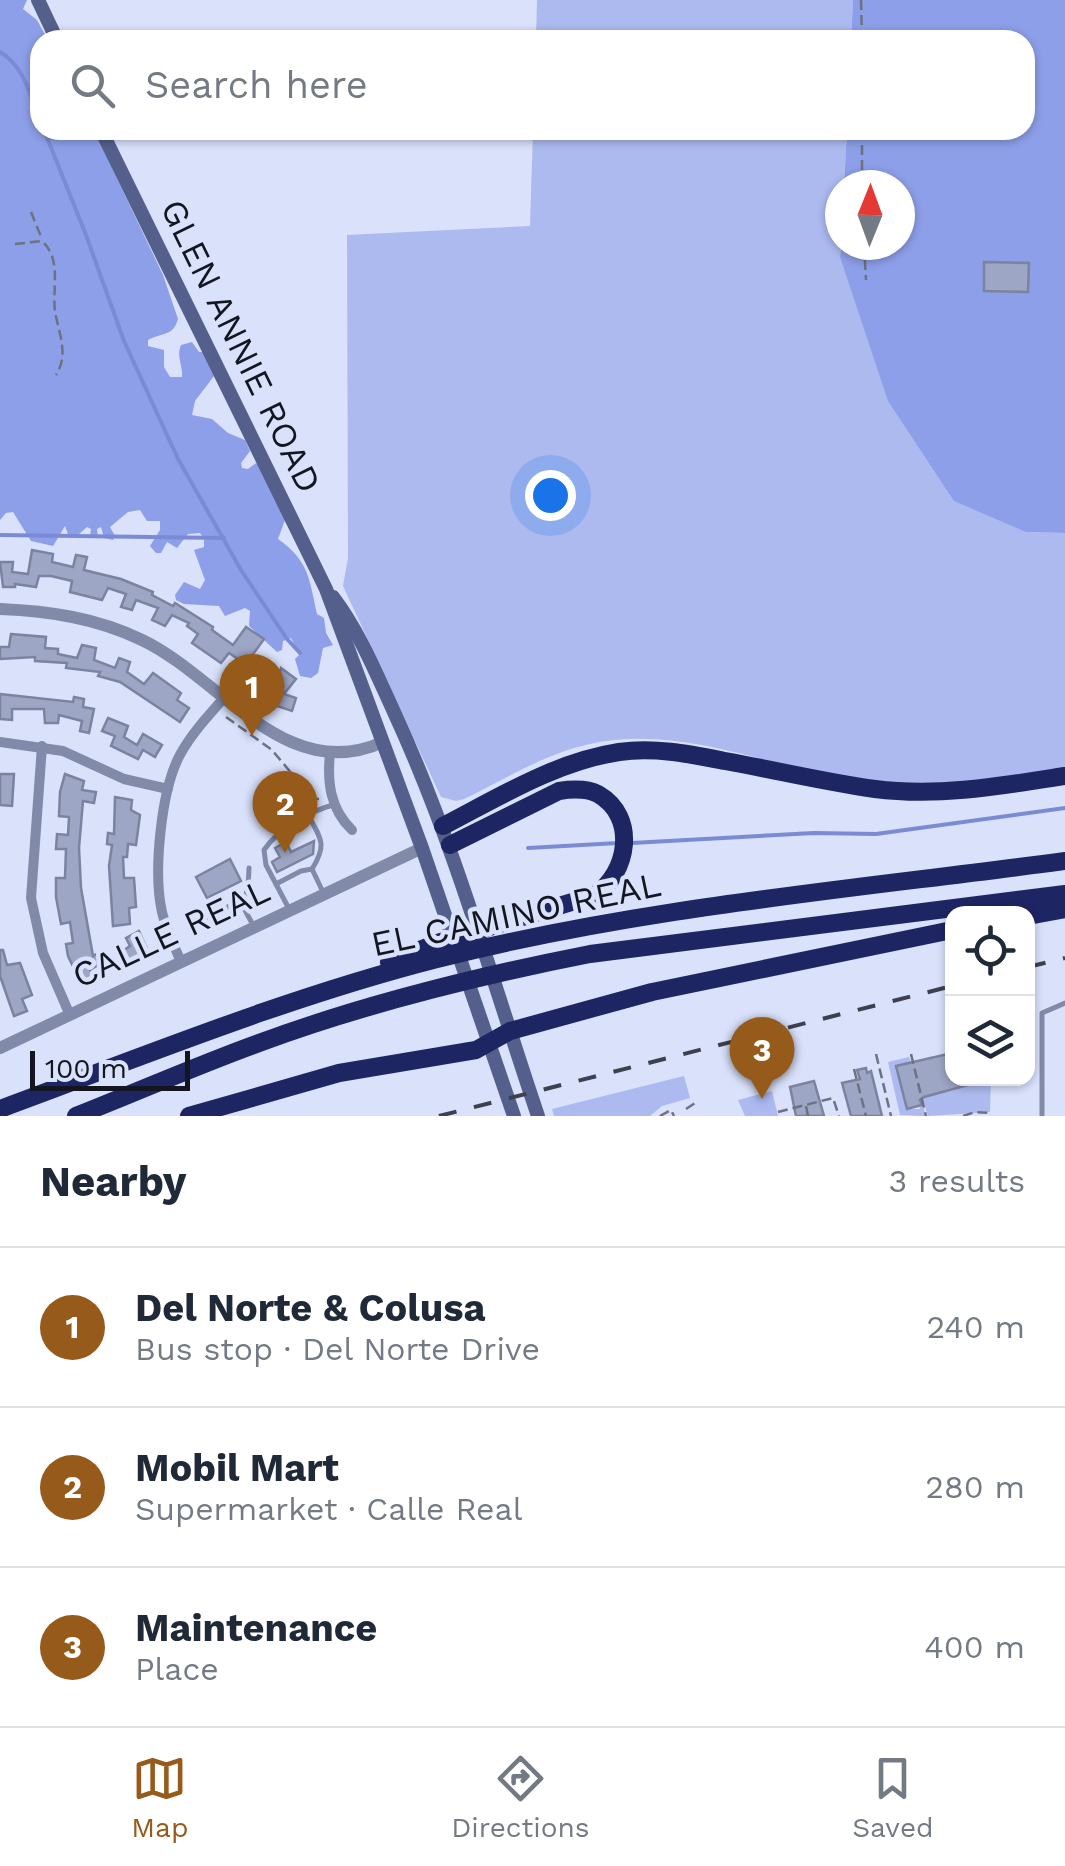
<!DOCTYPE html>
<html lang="en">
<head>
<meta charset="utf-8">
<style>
	:root { --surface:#fff; --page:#f2f2f3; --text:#1f2937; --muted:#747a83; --line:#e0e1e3; --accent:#965b1a }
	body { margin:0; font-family:"Work Sans",sans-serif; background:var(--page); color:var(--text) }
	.controls { position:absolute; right:30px; bottom:30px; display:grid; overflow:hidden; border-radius:20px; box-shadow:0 2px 8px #0004 }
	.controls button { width:90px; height:90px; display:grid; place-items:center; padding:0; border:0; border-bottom:2px solid var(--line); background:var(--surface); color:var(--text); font:50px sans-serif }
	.compass { position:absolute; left:825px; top:170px; width:90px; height:90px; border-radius:50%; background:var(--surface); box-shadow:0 2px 8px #0004; rotate:1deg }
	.scale { position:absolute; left:30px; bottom:25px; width:160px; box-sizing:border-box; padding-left:10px; border:5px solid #131621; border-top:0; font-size:28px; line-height:35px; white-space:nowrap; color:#131621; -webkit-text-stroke:8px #d9e1fb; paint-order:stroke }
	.you { position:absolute; left:550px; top:495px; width:35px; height:35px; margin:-25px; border:8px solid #fff; border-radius:50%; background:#1a73e8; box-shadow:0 0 0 15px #1a73e833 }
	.badge { display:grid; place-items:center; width:65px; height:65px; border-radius:50%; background:var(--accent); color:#fff; font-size:32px; font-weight:700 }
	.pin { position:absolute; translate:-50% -82px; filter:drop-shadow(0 2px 5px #0008) }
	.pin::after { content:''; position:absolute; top:52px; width:35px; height:30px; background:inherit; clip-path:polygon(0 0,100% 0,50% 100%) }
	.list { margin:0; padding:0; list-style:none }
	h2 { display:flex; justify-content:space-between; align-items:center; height:130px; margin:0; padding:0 40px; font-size:42px }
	h2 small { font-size:32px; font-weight:400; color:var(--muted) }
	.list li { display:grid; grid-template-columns:65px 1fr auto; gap:30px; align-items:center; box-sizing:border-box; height:160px; padding:0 40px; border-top:2px solid var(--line) }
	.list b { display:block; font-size:38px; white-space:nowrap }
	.list p { margin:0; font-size:32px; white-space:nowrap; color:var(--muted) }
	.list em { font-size:32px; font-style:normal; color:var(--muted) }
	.icon { flex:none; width:55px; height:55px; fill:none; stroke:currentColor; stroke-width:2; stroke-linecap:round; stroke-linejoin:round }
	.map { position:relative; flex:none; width:1065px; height:1116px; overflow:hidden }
	.search { position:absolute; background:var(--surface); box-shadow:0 2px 8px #0004; left:30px; right:30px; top:30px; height:110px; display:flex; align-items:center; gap:25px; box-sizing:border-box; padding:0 35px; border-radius:30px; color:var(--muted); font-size:38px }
	.sheet { height:610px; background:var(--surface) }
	nav { display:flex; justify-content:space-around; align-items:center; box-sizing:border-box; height:140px; border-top:2px solid var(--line); background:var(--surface); font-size:28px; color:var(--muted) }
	nav a { display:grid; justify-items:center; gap:5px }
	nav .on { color:var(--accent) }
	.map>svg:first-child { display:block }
</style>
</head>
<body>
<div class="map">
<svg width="1065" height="1116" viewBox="0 0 1065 1116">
	<rect width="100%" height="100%" fill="#d9e1fb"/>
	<g fill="#acbaf0">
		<path d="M537 0H853L851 40H536Z"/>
		<path d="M533 130H847L844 185H840V257L1026 532 1065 533V769C1005 779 944 788 883 783 785 776 689 722 590 744 546 753 504 780 464 799L456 801 441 797 343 586 348 558 347 235 530 226Z"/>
		<path d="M909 1057 911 1062 896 1066 907 1109H920L917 1097 991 1078 990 1112 928 1116 923 1101 925 1116 900 1115 888 1062Z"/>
		<path d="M684 1076 690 1098 662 1106 650 1116H554L552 1109Z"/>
		<path d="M772 1091 778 1116H745L738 1100Z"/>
	</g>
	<g fill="#8d9fe8">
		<path d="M0 0H27L23 9 37 20 48 40H40V130H94L163 275 178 319C173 337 162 332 148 340V346L164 350V367L170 377H182C183 365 176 357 181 345L192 342 199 352H204L214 376 195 401 192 415 212 419 228 433 245 440 250 451 241 463 242 468 248 469 256 463 260 466 285 520 278 539C309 561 309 578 317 614L324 618 326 633 333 645 323 648 318 673 311 678 300 676 295 659 299 655 291 638 283 641 282 650 277 652 249 626 250 611 245 608 225 616 219 606 184 604 176 600 175 595 184 582 200 589 205 580 194 550 204 547V539L200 533 188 534 177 548 167 542 161 553H156L150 546 160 530V521H147L140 510 128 512 110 527 115 536 113 540 104 538 101 527 97 529 98 536 95 538 90 535 91 529 87 527 78 535 69 537 65 526 53 546 31 541 13 512 6 513 0 520Z"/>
		<path d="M853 0H1065V533L1026 532 954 501 888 401 840 257 841 245H900V185H844L847 130H1025V40H851Z"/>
	</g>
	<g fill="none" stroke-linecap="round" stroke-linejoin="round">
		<g stroke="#7b8bd3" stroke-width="4">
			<path d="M0 52C24 66 30 95 40 120"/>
			<path d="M44 130 86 235 124 341 178 459 241 570 287 639 300 653"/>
			<path d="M0 535 224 538"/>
			<path d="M632 843 814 833 876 834 1065 808"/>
			<path d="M528 848 618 843"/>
		</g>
	</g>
	<g fill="#9ea6c5" stroke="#7b83a1" stroke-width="2.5">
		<path d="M984 262 1029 263 1028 292 984 291Z"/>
		<path d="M32 550 53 554 52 562 73 567 76 555 87 557 84 570 121 579 153 592 152 595 173 606 175 603 213 627 212 630 233 645 246 627 264 639 251 657 271 671 262 683 253 676 245 683 236 676 245 664 229 653 221 663 192 643 198 634 187 626 189 623 172 615 165 626 152 620 158 608 136 600 132 610 121 607 126 594 108 588 102 600 70 592 72 581 51 576H39L36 587 15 584V587H3L0 562H13L12 572 28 574Z"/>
		<path d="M11 634 46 637 45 648 58 649V654L77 658 82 645 96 648 94 660 115 668 119 658 130 662 127 672 144 684 153 673 181 693 177 700 189 708 180 722 120 682 98 676 100 672 66 668 67 663 35 661V657L0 659V647H9Z"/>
		<path d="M281 668 296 679 284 694 296 698 292 711 271 704Z"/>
		<path d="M0 694 73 702 74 697 84 699 83 707 94 709 89 733 80 731 82 721 59 715 58 723H45L44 709H12V720L0 719Z"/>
		<path d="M108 718 128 726 124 737 137 745 143 734 162 745 155 757 143 750 138 759 111 746 115 736 102 731Z"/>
		<path d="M0 774H14L12 806 0 805Z"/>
		<path d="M65 774 84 781 82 790 96 792 94 803 83 801 79 848 81 888 93 956 103 950 108 959 90 970 95 978 82 985 68 956 66 944 73 943 70 922 61 924 56 897V878H65L66 849H56L57 834 68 835 69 817 59 816 60 792Z"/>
		<path d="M115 797 132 800 131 810 140 815 136 845 128 844 127 857H123L124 878H134L136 907 129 908 130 924 113 926 109 866 112 845 107 844 108 833 114 834Z"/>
		<path d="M314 841 313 854 277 872 272 862 280 857 275 848 286 842 291 852Z"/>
		<path d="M230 859 241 881 207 898 196 877Z"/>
		<path d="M139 931 148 951 122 965 117 955 130 946 126 938Z"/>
		<path d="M0 950H3L7 965 20 963 32 995 22 999 27 1011 14 1016 0 976Z"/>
		<path d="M952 1053V1078H982L983 1081 924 1097 920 1100 922 1105 907 1109 896 1066Z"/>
		<path d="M866 1068 867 1073 871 1071 882 1116H851L842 1083 860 1079 857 1070Z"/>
		<path d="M814 1081 824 1116H796L790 1087Z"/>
	</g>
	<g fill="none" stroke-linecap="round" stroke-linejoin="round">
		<g stroke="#6c7283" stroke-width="2.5" stroke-dasharray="10 5" stroke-linecap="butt">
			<path d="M861 0 862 40"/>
			<path d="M862 130V185"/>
			<path d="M31 212 42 239"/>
			<path d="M15 244 42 241C62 259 52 288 55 312 59 333 69 355 56 375"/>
			<path d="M864 245 866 280"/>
			<path d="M226 717 272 750 313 799H319"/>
			<path d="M161 951 164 952"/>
			<path d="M876 1054 891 1116"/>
			<path d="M911 1054 926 1116"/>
			<path d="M854 1069 866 1116"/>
			<path d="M806 1106 808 1116"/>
			<path d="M686 1109 695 1103"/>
			<path d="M778 1112 833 1098 839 1116"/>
			<path d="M660 1116 671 1110 674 1116"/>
			<path d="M963 1116 975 1112 990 1113"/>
		</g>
		<g stroke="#818aa9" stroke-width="5">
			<path d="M308 815C322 840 327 845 312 869L323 892"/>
			<path d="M276 884 301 871 312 869"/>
			<path d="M240 901 253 925"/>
			<path d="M288 907 266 865 264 850C278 829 310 811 333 805"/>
			<path d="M189 926 244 899 248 888 249 868"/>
			<path d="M1042 1116V1013L1065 1003"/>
		</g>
		<g stroke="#818aa9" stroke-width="10">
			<path d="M0 742 63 751 124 779 168 789"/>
			<path d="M42 746 31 898 43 953 69 1013"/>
			<path d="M330 753C327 782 330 809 352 830"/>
			<path d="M181 962C174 945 166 929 162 912 153 872 161 788 181 753 192 733 209 715 224 698"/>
		</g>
		<g stroke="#818aa9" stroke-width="12">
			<path d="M0 609C49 611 97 618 142 640 220 677 286 786 383 742"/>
			<path d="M0 1048 422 848"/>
		</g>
		<g stroke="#545f8c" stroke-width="14">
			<path d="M38 0 57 40"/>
			<path d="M101 130 326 589 422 848 514 1116"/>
			<path d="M333 597C359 631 376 673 394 712 454 842 492 980 538 1116"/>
		</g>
		<g stroke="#1e2563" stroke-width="18">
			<path d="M443 826C499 797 555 762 619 752 655 747 689 754 725 761 775 770 825 782 875 789 939 797 1001 786 1065 776"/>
			<path d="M1028 916 1065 909"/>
			<path d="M389 962 437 943 595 895C628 873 638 817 598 794 586 788 572 789 559 791L450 845"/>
			<path d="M0 1109C144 1056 288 997 437 959 642 907 856 889 1065 861"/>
			<path d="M76 1116C137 1092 198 1065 259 1043 367 1003 478 976 590 954L1065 894"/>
			<path d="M189 1116 339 1073 476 1050 510 1031 652 992 952 930"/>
		</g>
		<g stroke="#3d414f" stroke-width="4" stroke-dasharray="18 18" stroke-linecap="butt">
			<path d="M1028 967 1065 958"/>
			<path d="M439 1116 952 986"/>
		</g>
	</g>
	<g text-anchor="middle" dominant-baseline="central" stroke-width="9" stroke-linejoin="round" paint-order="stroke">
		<g font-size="35" fill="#131621" stroke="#d9e1fb">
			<text transform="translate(241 346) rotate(64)">GLEN ANNIE ROAD</text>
			<text transform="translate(516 914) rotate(-12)">EL CAMINO REAL</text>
			<text transform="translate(171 933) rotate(-25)">CALLE REAL</text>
		</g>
	</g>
</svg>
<div class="controls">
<button><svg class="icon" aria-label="locate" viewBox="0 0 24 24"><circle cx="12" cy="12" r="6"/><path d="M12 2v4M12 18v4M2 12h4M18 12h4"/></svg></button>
<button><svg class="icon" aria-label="layers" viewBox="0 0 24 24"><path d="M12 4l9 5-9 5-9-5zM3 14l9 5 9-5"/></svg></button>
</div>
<svg class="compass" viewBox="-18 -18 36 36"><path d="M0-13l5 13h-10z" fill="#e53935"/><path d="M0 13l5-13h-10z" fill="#747a83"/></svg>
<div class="scale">100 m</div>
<div class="you"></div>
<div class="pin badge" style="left:252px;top:736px">1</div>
<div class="pin badge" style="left:285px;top:853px">2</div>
<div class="pin badge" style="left:762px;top:1099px">3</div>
<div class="search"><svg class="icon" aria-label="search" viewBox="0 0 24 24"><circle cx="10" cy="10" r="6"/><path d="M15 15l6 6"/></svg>Search here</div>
</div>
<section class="sheet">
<h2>Nearby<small>3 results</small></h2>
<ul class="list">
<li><span class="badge">1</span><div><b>Del Norte &amp; Colusa</b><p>Bus stop · Del Norte Drive</p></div><em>240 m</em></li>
<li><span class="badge">2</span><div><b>Mobil Mart</b><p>Supermarket · Calle Real</p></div><em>280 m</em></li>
<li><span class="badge">3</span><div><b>Maintenance</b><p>Place</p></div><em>400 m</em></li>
</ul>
</section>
<nav>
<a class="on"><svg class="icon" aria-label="map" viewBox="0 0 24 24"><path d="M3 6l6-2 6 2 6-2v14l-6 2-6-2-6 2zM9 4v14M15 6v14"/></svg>Map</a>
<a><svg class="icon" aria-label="directions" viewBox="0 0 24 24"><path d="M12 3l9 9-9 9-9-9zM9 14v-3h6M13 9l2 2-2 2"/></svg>Directions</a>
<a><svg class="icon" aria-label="saved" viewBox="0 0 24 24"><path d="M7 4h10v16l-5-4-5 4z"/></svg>Saved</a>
</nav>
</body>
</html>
